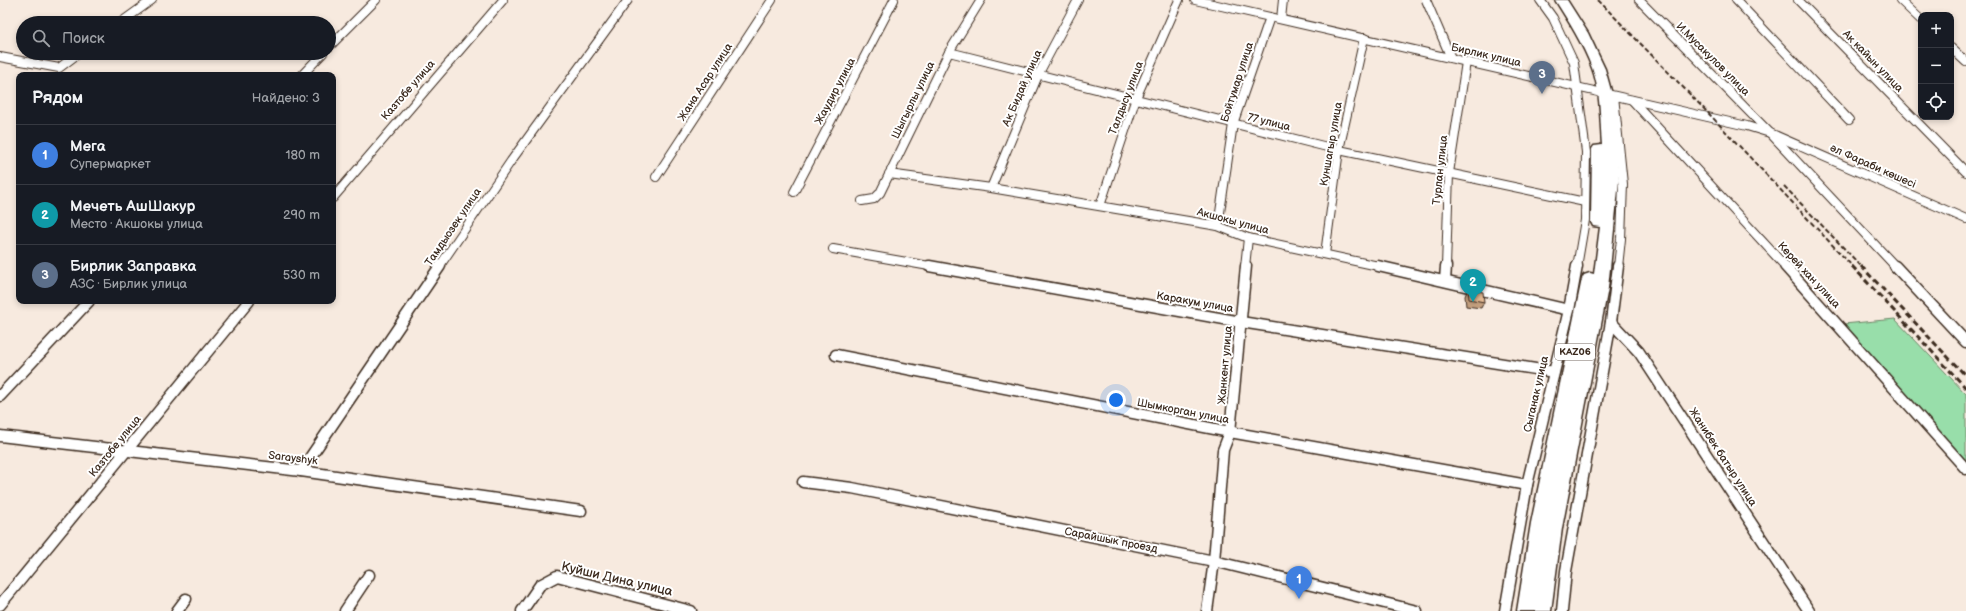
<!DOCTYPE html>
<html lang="ru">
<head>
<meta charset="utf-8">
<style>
	:root { --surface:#171b24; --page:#242831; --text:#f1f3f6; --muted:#9ea1a6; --line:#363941; --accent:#0b8043 }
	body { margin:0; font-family:"Balsamiq Sans",sans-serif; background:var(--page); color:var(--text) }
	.controls { position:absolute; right:12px; top:12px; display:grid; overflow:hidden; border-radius:8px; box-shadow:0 2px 6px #0003 }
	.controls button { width:36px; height:36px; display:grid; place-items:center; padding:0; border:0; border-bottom:1px solid var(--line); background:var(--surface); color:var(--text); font:20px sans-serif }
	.you { position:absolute; left:1116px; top:400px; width:14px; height:14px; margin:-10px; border:3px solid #fff; border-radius:50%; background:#1a73e8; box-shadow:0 0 0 6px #1a73e833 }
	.badge { display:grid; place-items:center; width:26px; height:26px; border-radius:50%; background:var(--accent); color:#fff; font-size:13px; font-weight:700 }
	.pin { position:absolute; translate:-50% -33px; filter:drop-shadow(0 1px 2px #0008) }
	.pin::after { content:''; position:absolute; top:21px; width:14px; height:12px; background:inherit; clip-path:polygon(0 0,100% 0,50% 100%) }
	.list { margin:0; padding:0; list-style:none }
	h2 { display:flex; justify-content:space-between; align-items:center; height:52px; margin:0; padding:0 16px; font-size:17px }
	h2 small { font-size:13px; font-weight:400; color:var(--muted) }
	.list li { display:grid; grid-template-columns:26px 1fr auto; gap:12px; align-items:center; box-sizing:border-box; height:60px; padding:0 16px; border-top:1px solid var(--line) }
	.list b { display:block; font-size:15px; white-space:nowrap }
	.list p { margin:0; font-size:13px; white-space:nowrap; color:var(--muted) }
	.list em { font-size:13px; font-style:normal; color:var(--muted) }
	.icon { flex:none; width:22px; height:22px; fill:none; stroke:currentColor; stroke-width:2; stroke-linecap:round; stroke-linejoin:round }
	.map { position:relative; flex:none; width:1966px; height:611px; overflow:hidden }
	.search { position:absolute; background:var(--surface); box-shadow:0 2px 6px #0003; left:16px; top:16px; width:320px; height:44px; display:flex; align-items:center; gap:10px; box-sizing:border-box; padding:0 14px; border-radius:22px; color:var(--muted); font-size:15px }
	.panel { position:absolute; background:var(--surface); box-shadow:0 2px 6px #0003; left:16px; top:72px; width:320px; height:232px; border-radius:8px }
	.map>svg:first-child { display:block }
</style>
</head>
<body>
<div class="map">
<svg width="1966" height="611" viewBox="0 0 1966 611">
	<rect width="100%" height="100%" fill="#f7eadf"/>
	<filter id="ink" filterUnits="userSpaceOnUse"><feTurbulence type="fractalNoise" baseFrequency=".025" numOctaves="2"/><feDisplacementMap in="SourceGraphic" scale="8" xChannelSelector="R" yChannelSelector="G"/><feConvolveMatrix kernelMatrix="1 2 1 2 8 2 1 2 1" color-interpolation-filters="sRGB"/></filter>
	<g filter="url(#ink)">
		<path fill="#98deaa" stroke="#6a8464" d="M1895 319 1966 394V464L1844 324Z"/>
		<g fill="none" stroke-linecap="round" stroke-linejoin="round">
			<g stroke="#3b2a1e" stroke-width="10">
				<g id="street-far1">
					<path d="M1195 0 1747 126 1770 133 1966 219"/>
					<path d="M1426 0 1451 58"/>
					<path d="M1540 0 1553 18 1574 63 1586 152 1585 220 1577 267"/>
					<path d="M1639 0 1770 133 1896 267"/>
					<path d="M1736 0 1849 120"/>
					<path d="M1798 0 1966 172"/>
					<path d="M1900 0 1921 20"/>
					<path d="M1281 19 1283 0"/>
					<path d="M120 23 152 0"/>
					<path d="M329 47 376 0"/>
					<path d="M1951 48 1966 62"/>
					<path d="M949 52 1339 150 1585 202"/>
					<path d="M0 57 59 68 79 53"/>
					<path d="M302 75 323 53"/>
					<path d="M1614 96 1623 184 1621 239 1618 267"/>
					<path d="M1632 100 1786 267"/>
					<path d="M889 174 991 188 1218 226 1248 238 1383 267"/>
					<path d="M656 177 772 0"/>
					<path d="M991 188 1039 73 1078 0"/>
					<path d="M794 192 894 0"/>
					<path d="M333 198 503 0"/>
					<path d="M862 201 874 199 880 193 949 52 981 0"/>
					<path d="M1100 206 1136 98 1179 0"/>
					<path d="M1218 226 1233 124 1270 17"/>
					<path d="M833 249 935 267"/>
					<path d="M1325 254 1339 150 1364 38"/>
					<path d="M439 267 511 161 628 0"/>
					<path d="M1245 267 1248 238"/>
					<path d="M1446 267 1449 173 1466 62"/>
				</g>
			</g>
			<g stroke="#3b2a1e" stroke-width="13">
				<g id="street">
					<path d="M929 266 1241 322 1554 372"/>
					<path d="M1378 266 1569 310"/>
					<path d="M1785 266 1966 469"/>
					<path d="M1895 266 1966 342"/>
					<path d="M1445 281 1446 266"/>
					<path d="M1611 322 1639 352 1809 611"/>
					<path d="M836 355 1230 432 1527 485"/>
					<path d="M0 396 89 301"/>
					<path d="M0 436 301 471 581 511"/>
					<path d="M301 471 440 266"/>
					<path d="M803 482 852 488 1214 561 1417 611"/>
					<path d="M0 605 249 301"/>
					<path d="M177 611 186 599"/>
					<path d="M345 611 369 575"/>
					<path d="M522 611 540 585 557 576 691 611"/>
					<path d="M1207 611 1214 561 1223 450 1230 432 1246 266"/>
					<path d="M1505 611 1527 485 1569 310 1577 266"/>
					<path d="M1562 611 1566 571 1611 322 1618 266"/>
				</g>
			</g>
			<g stroke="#3b2a1e" stroke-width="3">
				<path id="highway" d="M1555 0H1567L1588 33 1605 69 1612 94 1619 180 1608 288 1562 528 1551 611H1517L1531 523 1582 279 1584 275 1590 273 1594 274 1600 227 1593 226 1591 222 1592 149 1594 146 1602 145C1600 120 1601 92 1592 68 1583 44 1569 22 1555 0Z"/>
			</g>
			<use href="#street-far1" stroke="#fff" stroke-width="8"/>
			<use href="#street" stroke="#fff" stroke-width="10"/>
			<use href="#highway" fill="#fff" fill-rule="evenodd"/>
			<g stroke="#3b2a1e" stroke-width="2" stroke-dasharray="5 2.5" stroke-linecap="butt">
				<path d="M1598 0 1713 118 1853 267"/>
				<path d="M1784 186 1862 267"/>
			</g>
			<g stroke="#3b2a1e" stroke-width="3" stroke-dasharray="6 3.5" stroke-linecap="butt">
				<path d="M1852 266 1966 388"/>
				<path d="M1861 266 1966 376"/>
			</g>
		</g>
		<path fill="#c39f7e" stroke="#3b2a1e" d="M1468 289 1484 302 1481 308 1466 306 1465 296Z"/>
		<path fill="#e3b993" stroke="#3b2a1e" d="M1468 289 1483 292 1484 302 1469 299Z"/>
	</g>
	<g text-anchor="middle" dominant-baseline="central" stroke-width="4" stroke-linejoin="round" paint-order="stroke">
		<rect fill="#fff" stroke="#766a62" stroke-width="1" x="1555" y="344" width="40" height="16" rx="3"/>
		<g font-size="10" font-weight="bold" fill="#3b2a1e">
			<text x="1575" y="352">KАZ06</text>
		</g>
		<g font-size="11" fill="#3b2a1e" stroke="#fff">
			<text transform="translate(1486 55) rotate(13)">Бирлик улица</text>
			<text transform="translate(1713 59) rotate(45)">И.Мусакулов улица</text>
			<text transform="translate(1873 61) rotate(46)">Ак кайын улица</text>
			<text transform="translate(705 82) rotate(-57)">Жана Асар улица</text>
			<text transform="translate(1237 82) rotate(-72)">Бойтумар улица</text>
			<text transform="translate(1022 88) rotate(-66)">Ак Бидай улица</text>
			<text transform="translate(408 90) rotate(-49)">Казтобе улица</text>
			<text transform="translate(835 91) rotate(-62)">Жаудир улица</text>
			<text transform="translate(1126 98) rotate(-69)">Талдысу улица</text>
			<text transform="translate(913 100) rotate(-64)">Шыгырлы улица</text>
			<text transform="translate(1269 122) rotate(14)">77 улица</text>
			<text transform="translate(1331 144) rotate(-80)">Куншагыр улица</text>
			<text transform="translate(1873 166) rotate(24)">әл Фараби көшесі</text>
			<text transform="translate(1440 170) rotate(-84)">Турлан улица</text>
			<text transform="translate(1233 221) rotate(15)">Акшокы улица</text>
			<text transform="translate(453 227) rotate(-56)">Тамдыозек улица</text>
			<text transform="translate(1809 275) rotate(47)">Керей хан улица</text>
			<text transform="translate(1195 302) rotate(10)">Каракум улица</text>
			<text transform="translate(1225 365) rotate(-85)">Жанкент улица</text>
			<text transform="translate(1536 394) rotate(-77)">Сыганак улица</text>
			<text transform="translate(1183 411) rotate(11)">Шымкорган улица</text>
			<text transform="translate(115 446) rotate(-51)">Казтобе улица</text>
			<text transform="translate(1723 457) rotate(57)">Жанибек батыр улица</text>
			<text transform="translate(293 458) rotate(7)">Sarayshyk</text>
			<text transform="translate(1111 540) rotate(11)">Сарайшык проезд</text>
		</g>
		<g font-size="13" fill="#3b2a1e" stroke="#fff">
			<text transform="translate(617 579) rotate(13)">Куйши Дина улица</text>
		</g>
	</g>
</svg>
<div class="controls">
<button>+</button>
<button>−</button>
<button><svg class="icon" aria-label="locate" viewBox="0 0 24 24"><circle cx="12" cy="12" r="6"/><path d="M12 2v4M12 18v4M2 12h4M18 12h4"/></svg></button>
</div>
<div class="you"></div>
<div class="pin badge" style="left:1299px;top:599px;background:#3f7fe0">1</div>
<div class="pin badge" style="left:1473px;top:302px;background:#0f9aa8">2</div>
<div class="pin badge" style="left:1542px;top:94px;background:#5c6f8a">3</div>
<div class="search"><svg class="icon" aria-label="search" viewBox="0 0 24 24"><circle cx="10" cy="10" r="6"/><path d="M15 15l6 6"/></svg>Поиск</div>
<section class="panel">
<h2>Рядом<small>Найдено: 3</small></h2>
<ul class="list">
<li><span class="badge" style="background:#3f7fe0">1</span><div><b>Мега</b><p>Супермаркет</p></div><em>180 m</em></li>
<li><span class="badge" style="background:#0f9aa8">2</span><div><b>Мечеть АшШакур</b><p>Место · Акшокы улица</p></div><em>290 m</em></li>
<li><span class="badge" style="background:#5c6f8a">3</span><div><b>Бирлик Заправка</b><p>АЗС · Бирлик улица</p></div><em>530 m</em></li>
</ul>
</section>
</div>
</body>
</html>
